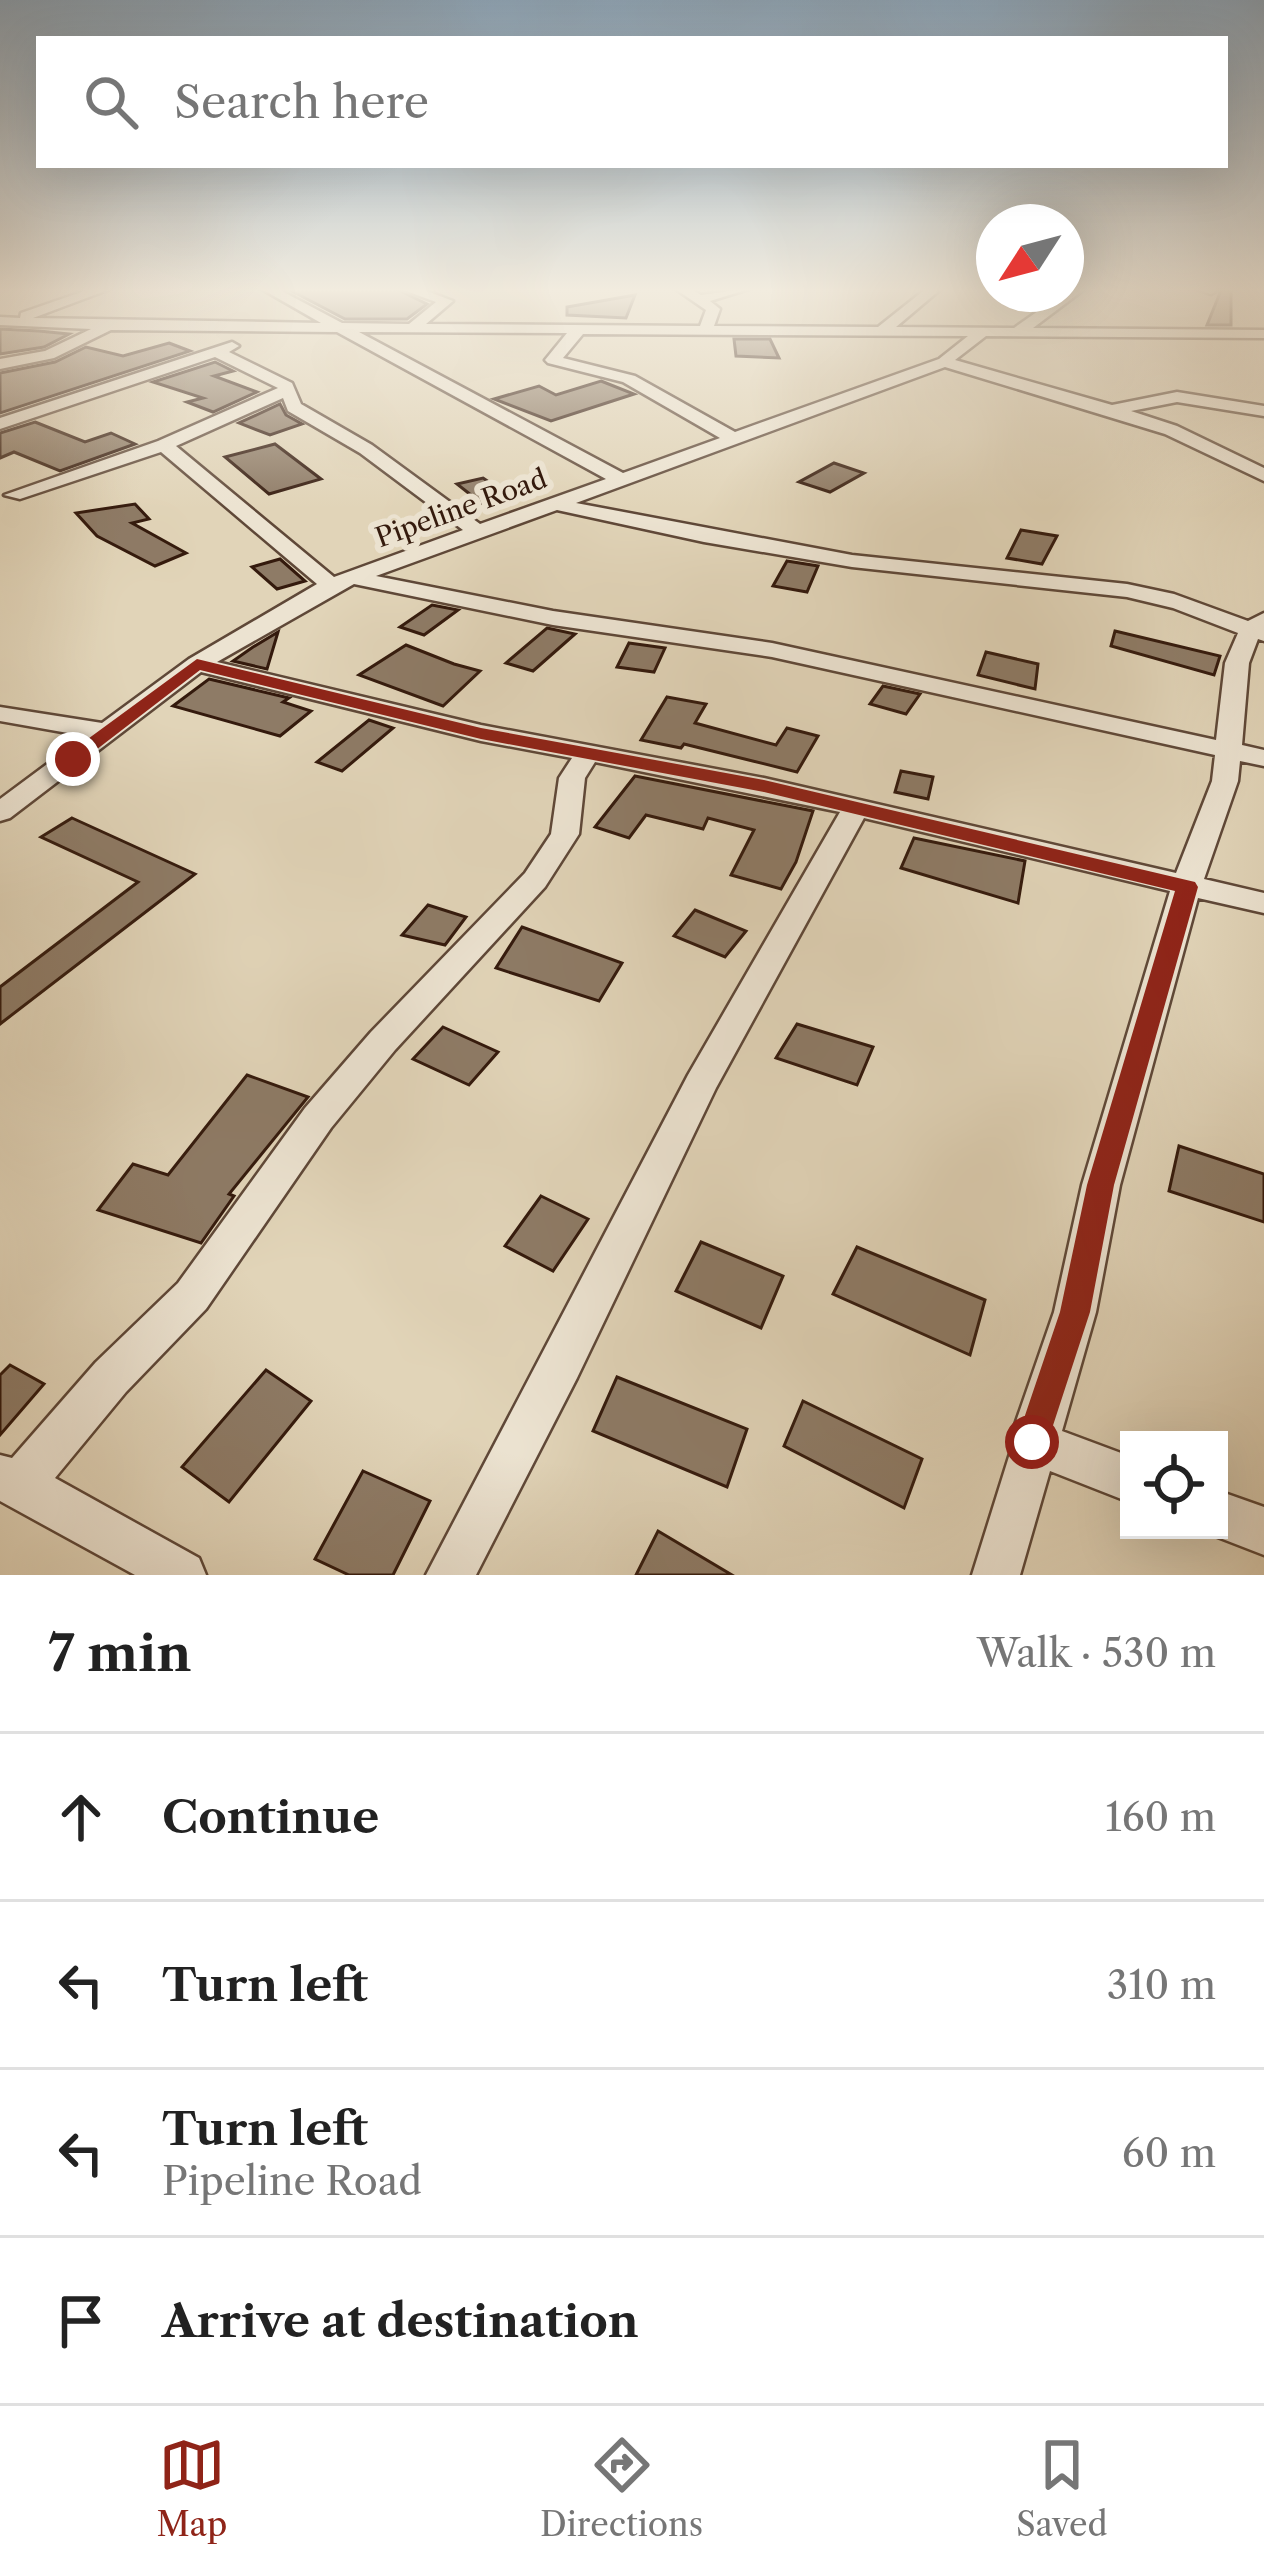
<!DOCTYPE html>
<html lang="en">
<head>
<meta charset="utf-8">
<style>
	:root { --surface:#fff; --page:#f2f2f2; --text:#222; --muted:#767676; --line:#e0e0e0; --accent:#8f2418 }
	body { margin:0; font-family:"Libre Caslon Text",serif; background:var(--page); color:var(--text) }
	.controls { position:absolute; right:36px; bottom:36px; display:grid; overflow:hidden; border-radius:0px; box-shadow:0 12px 48px #0002 }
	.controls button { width:108px; height:108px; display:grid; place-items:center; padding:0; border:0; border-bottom:3px solid var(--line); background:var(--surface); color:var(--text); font:60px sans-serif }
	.compass { position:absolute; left:976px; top:204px; width:108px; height:108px; border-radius:50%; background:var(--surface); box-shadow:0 12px 48px #0002; rotate:234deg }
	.stop { position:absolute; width:36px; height:36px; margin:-27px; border:9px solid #8f2418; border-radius:50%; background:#fff }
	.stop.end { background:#8f2418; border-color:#fff; box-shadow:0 3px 12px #0008 }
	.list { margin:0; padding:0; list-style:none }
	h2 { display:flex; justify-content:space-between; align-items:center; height:156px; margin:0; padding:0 48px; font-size:51px }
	h2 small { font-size:39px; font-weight:400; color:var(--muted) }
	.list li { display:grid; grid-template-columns:78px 1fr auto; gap:36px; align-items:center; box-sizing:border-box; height:168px; padding:0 48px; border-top:3px solid var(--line) }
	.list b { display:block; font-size:45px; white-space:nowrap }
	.list p { margin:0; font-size:39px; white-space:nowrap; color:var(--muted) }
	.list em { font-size:39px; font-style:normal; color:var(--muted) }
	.icon { flex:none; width:66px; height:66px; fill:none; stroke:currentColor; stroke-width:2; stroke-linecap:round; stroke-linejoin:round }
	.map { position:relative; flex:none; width:1264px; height:1575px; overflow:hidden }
	.search { position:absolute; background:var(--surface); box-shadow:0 12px 48px #0002; left:36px; right:36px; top:36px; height:132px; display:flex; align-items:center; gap:30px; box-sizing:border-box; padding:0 42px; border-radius:0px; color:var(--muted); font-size:45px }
	.sheet { height:828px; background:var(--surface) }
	nav { display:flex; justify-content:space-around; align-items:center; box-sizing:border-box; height:168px; border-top:3px solid var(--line); background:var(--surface); font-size:33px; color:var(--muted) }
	nav a { display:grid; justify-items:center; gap:6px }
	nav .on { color:var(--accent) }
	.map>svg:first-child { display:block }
</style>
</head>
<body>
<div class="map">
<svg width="1264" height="1575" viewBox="0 0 1264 1575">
	<rect width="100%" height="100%" fill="#e1d4b8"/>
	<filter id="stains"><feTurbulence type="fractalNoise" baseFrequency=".00167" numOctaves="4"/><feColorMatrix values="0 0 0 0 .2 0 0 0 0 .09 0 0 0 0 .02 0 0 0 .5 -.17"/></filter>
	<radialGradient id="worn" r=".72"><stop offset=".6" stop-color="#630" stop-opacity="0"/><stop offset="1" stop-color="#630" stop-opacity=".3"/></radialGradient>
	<g fill="#8e7b66" stroke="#341a0d" stroke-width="3">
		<path d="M286 288H394L427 304 407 319H345Z"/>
		<path d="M1222 288H1231V325H1207Z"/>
		<path d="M635 295 626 318 567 315V307Z"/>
		<path d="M0 329 39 331 69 334 44 347 0 354Z"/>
		<path d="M734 339H770L779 358 736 356Z"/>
		<path d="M169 343 190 351 0 413V373L55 362 86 347 123 356Z"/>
		<path d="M215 362 233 371 214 376 257 392 213 412 187 402 203 398 153 382Z"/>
		<path d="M601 381 634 394 551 421 494 399 539 386 556 395Z"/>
		<path d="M280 404 286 415 302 424 270 435 239 423Z"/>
		<path d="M35 422 85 442 111 433 135 444 60 471 14 452 0 458V433Z"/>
		<path d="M275 444 321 479 269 494 225 457Z"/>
		<path d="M834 463 864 473 830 492 799 482Z"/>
		<path d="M483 478 511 497 485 506 457 484Z"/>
		<path d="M135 504 149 519 132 523 186 553 155 566 97 536 76 513Z"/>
		<path d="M1021 530 1057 536 1042 564 1007 558Z"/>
		<path d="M280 559 305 581 277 589 252 567Z"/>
		<path d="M787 561 818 566 807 592 773 586Z"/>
		<path d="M432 605 458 610 424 635 400 627Z"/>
		<path d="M547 628 575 634 533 671 506 663Z"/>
		<path d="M1115 631 1220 656 1214 675 1111 646Z"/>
		<path d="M278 632 267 669 233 661 253 647Z"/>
		<path d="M629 643 665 648 654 672 617 667Z"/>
		<path d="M406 645 454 664 480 671 443 706 359 675Z"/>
		<path d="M986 652 1038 664 1035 689 978 675Z"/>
		<path d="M209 679 289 698 283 702 311 711 280 736 173 706Z"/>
		<path d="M883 686 920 694 906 714 870 704Z"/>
		<path d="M667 697 706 704 695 723 776 745 787 728 818 736 797 772 684 744 681 748 641 740Z"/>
		<path d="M369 720 393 728 342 771 317 762Z"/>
		<path d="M901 771 933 777 928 799 895 792Z"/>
		<path d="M635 776 813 811 796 862 781 889 731 875 754 830 708 818 703 829 646 815 629 838 595 827Z"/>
		<path d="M72 818 195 874 0 1024V987L138 882 41 837Z"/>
		<path d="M914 838 1025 861 1018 903 901 868Z"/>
		<path d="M428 905 466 917 445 945 402 935Z"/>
		<path d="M695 910 746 931 725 957 674 936Z"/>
		<path d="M522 927 622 963 599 1001 496 968Z"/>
		<path d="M797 1024 873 1047 857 1085 776 1058Z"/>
		<path d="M443 1027 498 1052 469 1085 413 1059Z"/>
		<path d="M247 1075 308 1097 229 1194 234 1196 201 1243 98 1210 133 1164 168 1175Z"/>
		<path d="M1179 1146 1264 1174V1222L1169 1191Z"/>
		<path d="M541 1196 588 1219 553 1271 505 1246Z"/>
		<path d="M701 1242 783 1276 761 1328 676 1291Z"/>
		<path d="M857 1247 985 1300 970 1355 833 1294Z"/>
		<path d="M10 1365 44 1384 0 1435V1375Z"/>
		<path d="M266 1370 311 1401 229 1502 182 1467Z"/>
		<path d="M617 1377 747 1429 727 1487 593 1431Z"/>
		<path d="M803 1401 922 1459 904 1508 784 1446Z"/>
		<path d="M363 1471 430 1501 393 1575H349L315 1559Z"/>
		<path d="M658 1531 732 1575H636Z"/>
	</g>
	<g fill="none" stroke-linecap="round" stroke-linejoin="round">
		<g stroke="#5f4838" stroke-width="5">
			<g id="minor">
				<path d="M93 288H113L33 318 321 323 260 288H276L342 323 409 324 436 302 398 288H419L453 301 426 324 700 326 706 310 674 288H690L701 295 752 288 710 301 720 309 714 326 878 327 927 288H942L896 327 1014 328 1071 288H1086L1033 328 1264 330V338L986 336 955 360 1112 405 1177 392 1264 406V416L1177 402 1131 411 1177 426 1264 468V481L1165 434 945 367 576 503 852 555 1127 584 1174 594 1248 621 1264 613V641L1258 639 1249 663 1242 745 1264 750V766L1240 761 1238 781 1204 879 1264 893V913L1198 898 1120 1185 1096 1312 1062 1431 1129 1456V1502L1050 1471 1020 1575H972L1012 1447 1009 1442 1054 1312 1082 1185 1170 891 864 818 716 1088 577 1378 476 1575H426L688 1075 840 812 595 762 585 778 579 834 545 887 395 1050 331 1128 206 1309 126 1392 55 1478 199 1558 206 1575H135L0 1501V1455L12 1458 96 1362 178 1283 305 1108 371 1032 525 873 551 834 559 778 572 758 481 741 201 672 10 818 0 821V799L85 736 0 721V707L102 723 189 659 317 584 161 452 20 499 4 495 158 441 278 388 215 357 0 429V418L232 342 239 346 229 352 292 383 301 404 372 445 480 524 606 479 337 332 111 330 54 358 0 369V359L45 351 91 329 0 325V317L20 318 21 313ZM359 332 567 333 545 360 548 363 623 382 720 438 623 473ZM583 334 968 336 939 359 735 432 635 376 563 358ZM283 398 288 411 360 453 463 530 334 577 176 446ZM557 510 704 542 852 567 1127 597 1173 608 1238 633 1225 663 1216 740 772 643 553 611 376 576ZM354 584 553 625 772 657 1215 755 1212 781 1176 873 764 778 481 725 217 662Z"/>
				<path d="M1193 288H1216L1218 290 1211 294Z"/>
				<path d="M1219 1491 1264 1507V1555L1202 1531 1219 1530Z"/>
			</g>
		</g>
		<use href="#minor" fill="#ece3d1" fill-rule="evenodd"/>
	</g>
	<linearGradient id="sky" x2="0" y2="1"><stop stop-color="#8da8be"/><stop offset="0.57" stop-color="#f2ecdf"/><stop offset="1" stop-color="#f2ecdf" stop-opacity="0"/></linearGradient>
	<rect width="1264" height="509" fill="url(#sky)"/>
	<path fill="#8f2418" d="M197 659 481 728 764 780 1195 882 1198 887 1114 1185 1090 1312 1044 1453 1032 1458 1021 1453 1016 1442 1060 1312 1087 1185 1175 891 764 792 481 739 200 670 79 763H66V755Z"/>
	<g text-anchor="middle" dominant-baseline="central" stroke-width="12" stroke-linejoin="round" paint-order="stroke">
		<g font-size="27" fill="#341a0d" stroke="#ece3d1">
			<text transform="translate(461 508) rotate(-20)">Pipeline Road</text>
		</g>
	</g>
	<rect width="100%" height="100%" filter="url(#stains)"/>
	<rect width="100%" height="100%" fill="url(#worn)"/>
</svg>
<div class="controls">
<button><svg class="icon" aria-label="locate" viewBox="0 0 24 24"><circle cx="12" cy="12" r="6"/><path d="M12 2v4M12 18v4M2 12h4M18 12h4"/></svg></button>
</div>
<svg class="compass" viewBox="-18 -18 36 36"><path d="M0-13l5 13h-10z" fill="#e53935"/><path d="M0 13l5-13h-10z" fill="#767676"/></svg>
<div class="stop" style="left:1032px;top:1442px"></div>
<div class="stop end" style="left:73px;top:759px"></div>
<div class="search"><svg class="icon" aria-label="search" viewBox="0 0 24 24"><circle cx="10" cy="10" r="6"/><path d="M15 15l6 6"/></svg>Search here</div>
</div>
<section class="sheet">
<h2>7 min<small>Walk · 530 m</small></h2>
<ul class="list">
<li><svg class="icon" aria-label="ahead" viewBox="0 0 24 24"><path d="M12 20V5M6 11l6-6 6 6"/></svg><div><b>Continue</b></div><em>160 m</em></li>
<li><svg class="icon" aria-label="left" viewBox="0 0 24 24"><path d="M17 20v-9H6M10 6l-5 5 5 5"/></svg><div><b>Turn left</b></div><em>310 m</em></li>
<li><svg class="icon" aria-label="left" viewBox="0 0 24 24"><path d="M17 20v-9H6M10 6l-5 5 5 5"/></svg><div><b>Turn left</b><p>Pipeline Road</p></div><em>60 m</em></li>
<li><svg class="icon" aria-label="arrive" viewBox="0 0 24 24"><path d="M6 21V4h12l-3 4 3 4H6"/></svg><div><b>Arrive at destination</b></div></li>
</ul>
</section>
<nav>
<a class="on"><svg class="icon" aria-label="map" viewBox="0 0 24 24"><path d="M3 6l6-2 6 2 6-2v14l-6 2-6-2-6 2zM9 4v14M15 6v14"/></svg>Map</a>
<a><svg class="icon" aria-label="directions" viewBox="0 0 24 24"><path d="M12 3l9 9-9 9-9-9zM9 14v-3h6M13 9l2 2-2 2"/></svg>Directions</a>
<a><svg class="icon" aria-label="saved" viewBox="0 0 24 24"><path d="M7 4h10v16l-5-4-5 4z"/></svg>Saved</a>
</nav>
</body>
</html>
